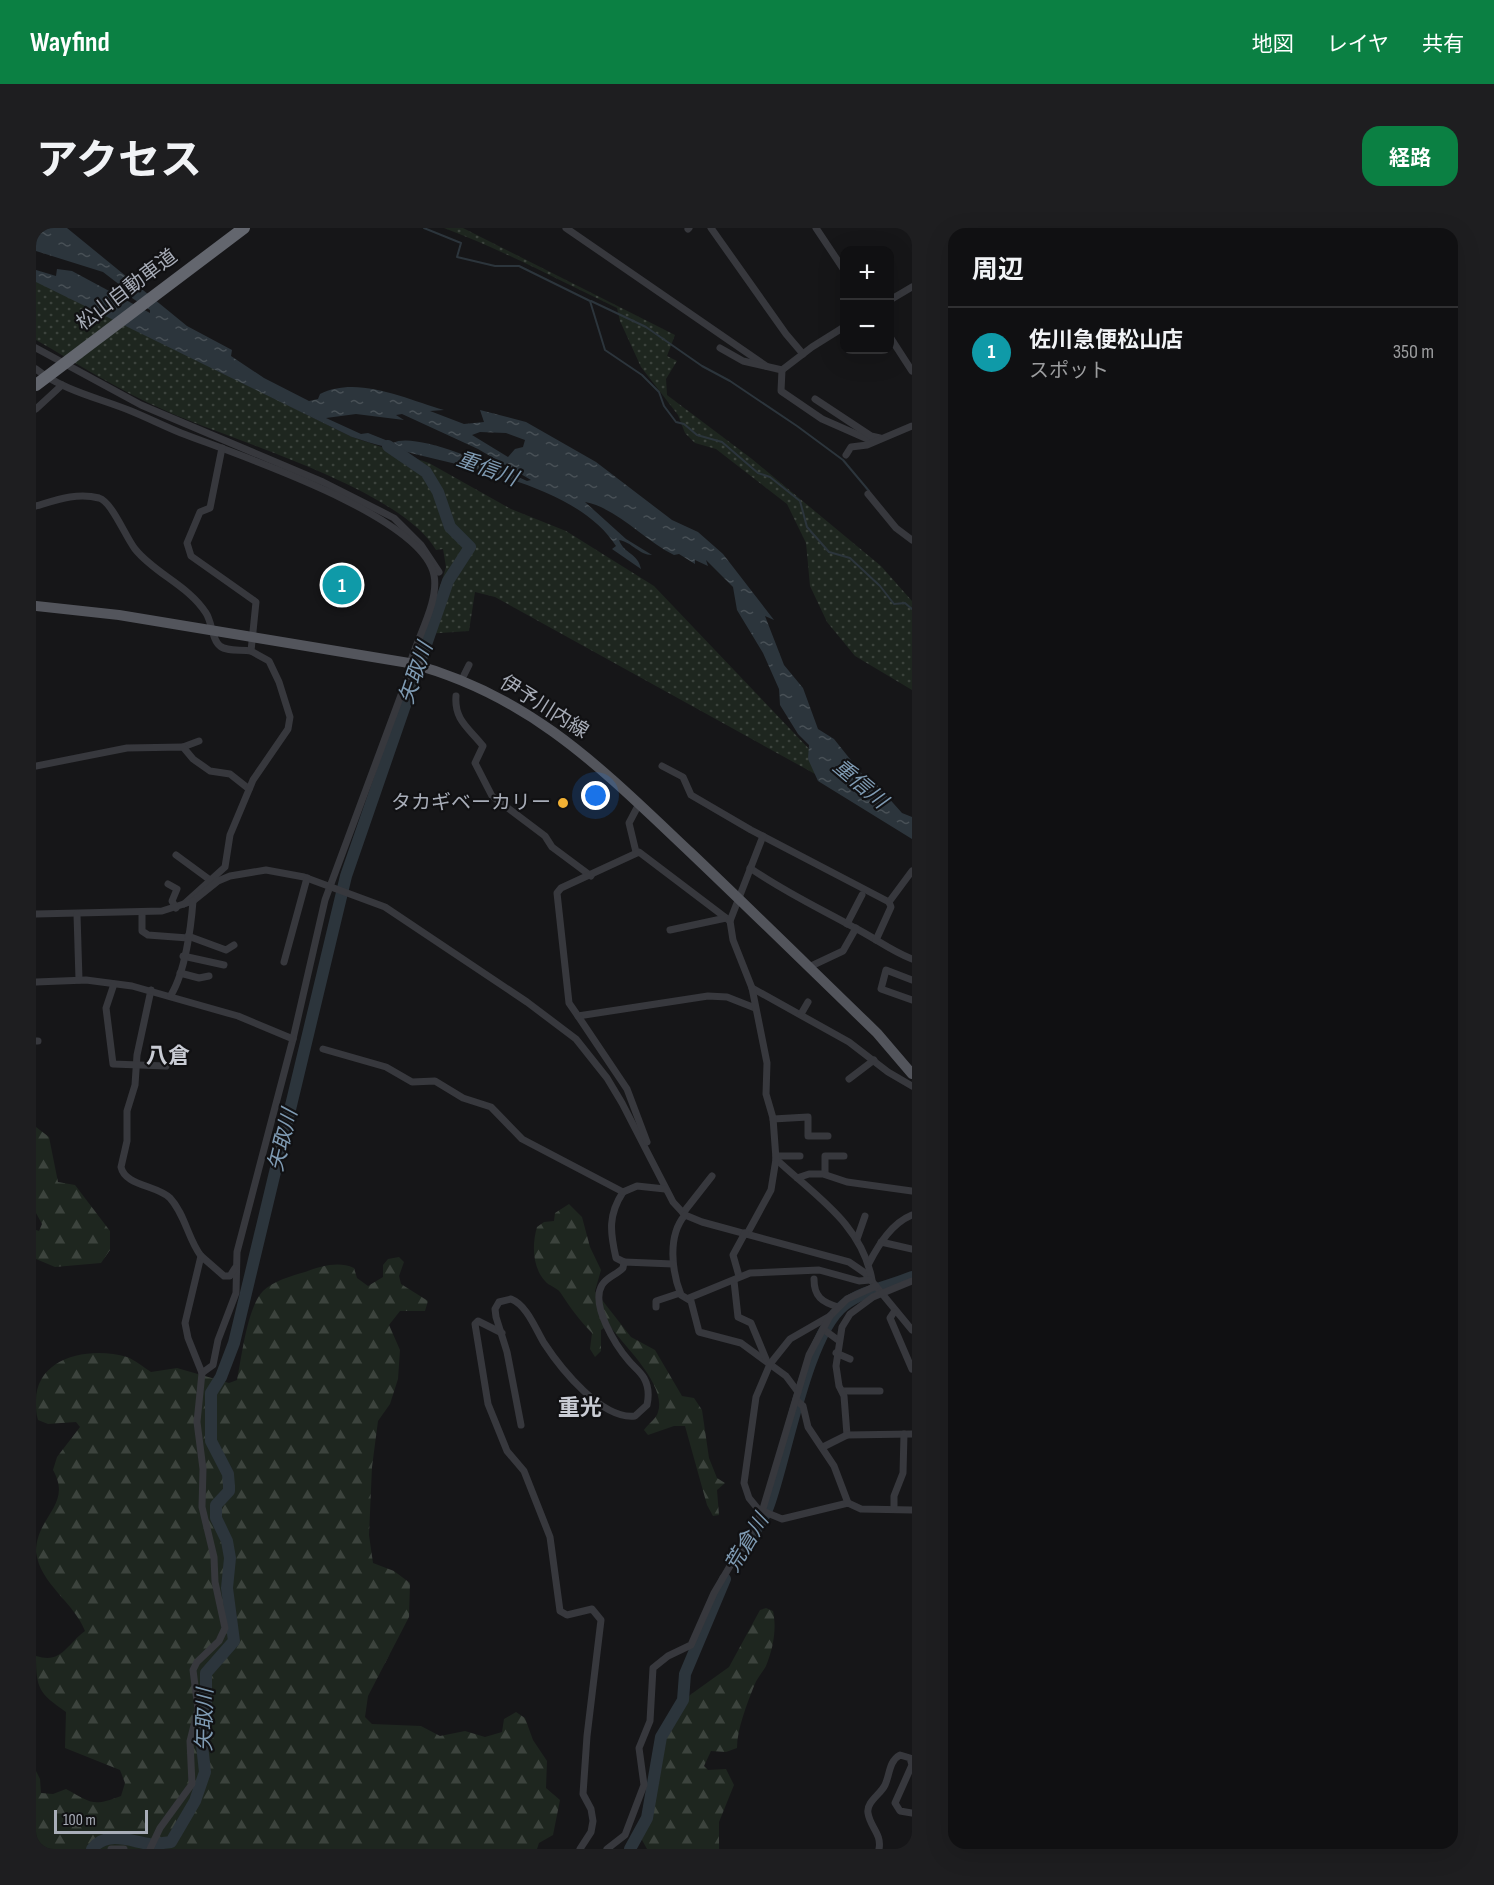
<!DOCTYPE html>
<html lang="ja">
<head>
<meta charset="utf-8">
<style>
	:root { --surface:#101012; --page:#1e1e20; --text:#f1f3f6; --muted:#9c9d9f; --line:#303032; --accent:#0b8043 }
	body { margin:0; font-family:"Sofia Sans Condensed","Noto Sans JP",sans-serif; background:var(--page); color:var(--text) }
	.controls { position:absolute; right:18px; top:18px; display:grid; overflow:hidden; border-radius:12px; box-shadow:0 6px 24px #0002 }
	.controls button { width:54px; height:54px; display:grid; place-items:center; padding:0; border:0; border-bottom:2px solid var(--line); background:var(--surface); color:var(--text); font:30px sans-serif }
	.scale { position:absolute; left:18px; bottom:15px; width:94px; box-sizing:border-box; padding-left:6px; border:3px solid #a8adb8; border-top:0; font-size:16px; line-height:21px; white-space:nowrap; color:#a8adb8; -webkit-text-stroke:4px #111113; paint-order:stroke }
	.you { position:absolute; left:560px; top:568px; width:21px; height:21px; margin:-15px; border:4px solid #fff; border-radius:50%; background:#1a73e8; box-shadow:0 0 0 9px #1a73e833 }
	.badge { display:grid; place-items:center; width:39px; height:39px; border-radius:50%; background:var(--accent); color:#fff; font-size:20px; font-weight:700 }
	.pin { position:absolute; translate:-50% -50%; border:3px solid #fff; box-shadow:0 2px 6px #0006 }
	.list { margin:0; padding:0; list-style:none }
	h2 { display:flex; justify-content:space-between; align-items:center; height:78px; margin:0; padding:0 24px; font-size:26px }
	h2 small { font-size:20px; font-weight:400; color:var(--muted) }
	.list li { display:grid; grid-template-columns:39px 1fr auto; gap:18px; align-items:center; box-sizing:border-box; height:90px; padding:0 24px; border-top:2px solid var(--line) }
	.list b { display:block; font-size:22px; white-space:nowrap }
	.list p { margin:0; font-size:20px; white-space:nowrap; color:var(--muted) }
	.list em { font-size:20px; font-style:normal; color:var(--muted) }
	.map { position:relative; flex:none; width:876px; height:1621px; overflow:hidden; border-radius:18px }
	header { display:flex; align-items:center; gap:36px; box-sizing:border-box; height:84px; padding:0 30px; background:var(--accent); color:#fff }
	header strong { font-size:28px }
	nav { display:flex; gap:33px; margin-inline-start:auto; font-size:21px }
	.intro { display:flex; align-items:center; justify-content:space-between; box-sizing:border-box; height:144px; padding:0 36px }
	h1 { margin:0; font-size:42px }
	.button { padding:15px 27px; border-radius:18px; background:var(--accent); color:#fff; font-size:21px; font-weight:700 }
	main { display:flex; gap:36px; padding:0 36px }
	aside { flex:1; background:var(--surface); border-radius:18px; box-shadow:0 6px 24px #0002 }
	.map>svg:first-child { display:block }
</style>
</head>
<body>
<header>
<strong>Wayfind</strong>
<nav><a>地図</a><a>レイヤ</a><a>共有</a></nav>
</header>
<div class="intro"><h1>アクセス</h1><a class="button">経路</a></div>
<main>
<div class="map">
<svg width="876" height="1621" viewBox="0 0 876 1621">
	<defs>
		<pattern id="grass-dots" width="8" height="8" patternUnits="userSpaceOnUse" patternTransform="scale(1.5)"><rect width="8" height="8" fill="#1e261f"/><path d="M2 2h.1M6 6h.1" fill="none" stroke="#3c433d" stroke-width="1.8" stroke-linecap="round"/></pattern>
		<pattern id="forest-firs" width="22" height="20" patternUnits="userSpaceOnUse" patternTransform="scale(1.5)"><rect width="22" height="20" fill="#1e261f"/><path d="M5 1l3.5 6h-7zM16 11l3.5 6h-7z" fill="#3c433d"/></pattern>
		<pattern id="water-ripples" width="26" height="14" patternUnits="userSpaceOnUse" patternTransform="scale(1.5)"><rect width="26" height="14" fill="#2c353c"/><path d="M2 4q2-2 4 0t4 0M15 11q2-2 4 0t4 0" fill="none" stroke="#485056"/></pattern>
	</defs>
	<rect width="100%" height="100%" fill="#161618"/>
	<g fill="url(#grass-dots)">
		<path d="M408 0H427L639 107 631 128 641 133 630 151 631 167 716 231 845 338 876 373V462L819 428 791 394 774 358 770 315 751 276 680 221 659 215 649 205 642 187 605 139 584 93 581 80C524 53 467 22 408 0Z"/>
		<path d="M0 53 316 209 393 235 475 281 530 303 618 358 817 567 459 369 439 364 433 403 390 406 410 339 407 321 400 322C364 260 196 213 128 182 84 163 42 136 0 112Z"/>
	</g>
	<g fill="url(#forest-firs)">
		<path d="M0 899 13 909 22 954 39 957 74 1003V1022L65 1035 19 1039 0 1031V1002L3 1003 6 996 0 985Z"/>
		<path d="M533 976 546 989 554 1019 565 1042 559 1063 595 1109 619 1122 646 1168 658 1170 666 1182 673 1230 681 1250 689 1255 681 1262 683 1287 677 1288 671 1277 649 1198H638L612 1207 608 1202C612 1196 621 1190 622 1184 631 1157 588 1118 573 1097L565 1102V1123L559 1129 554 1121 556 1105C543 1092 534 1079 524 1064 520 1059 513 1058 509 1053 496 1039 496 1016 501 999L508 994 518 993 519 985Z"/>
		<path d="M363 1029 368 1034 363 1048 365 1056 392 1073 389 1083H364L353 1097 364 1122 362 1151 354 1176 342 1193 336 1239 333 1307 337 1335 358 1343 374 1355 373 1389 332 1468 329 1489 336 1496 385 1498 404 1508 429 1503 449 1509 466 1504 468 1491 480 1484 489 1490 497 1512 511 1533 510 1560 524 1572 517 1607 503 1615 501 1621H0V1543L4 1551 5 1565 17 1566 30 1561C56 1575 56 1579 85 1568L89 1555 84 1542 29 1520 30 1484C3 1465 0 1461 0 1428 26 1436 30 1417 49 1403 38 1374 4 1356 0 1324 0 1288 37 1277 17 1242L21 1229 44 1199 40 1194 12 1196 2 1192C0 1186 0 1180 0 1173 0 1128 55 1118 91 1129 99 1132 107 1139 115 1144L141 1140 193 1155 201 1152C206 1128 211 1080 227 1063 237 1053 255 1048 269 1044 286 1038 302 1033 318 1040L321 1050 332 1058 347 1049V1037L352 1031Z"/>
		<path d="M730 1380 737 1383C741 1401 737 1421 730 1438 726 1445 721 1450 718 1458 711 1476 701 1501 701 1520L690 1524 675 1523 668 1538 672 1542 690 1541 698 1557 683 1594V1621H611L606 1612 603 1595 617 1554 624 1520 654 1467 693 1439 724 1382Z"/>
	</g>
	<path fill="url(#water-ripples)" fill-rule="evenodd" d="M0 0H31L151 98 196 122 195 128 228 150 273 173 282 171 284 166C321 147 370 171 408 182L394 183 428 196 448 194 444 182 490 194 560 234 636 292 662 304 687 326 738 392 729 388 748 437 767 460 782 501 798 511 826 546 841 557 866 585 876 589V611L782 553 772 531 773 517 762 506 744 477 743 461 727 425 701 382 697 359 670 332 672 338 659 332V336L643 326 638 327C609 313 581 280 549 274L590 311 616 327C603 327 596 314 583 312 588 326 602 325 605 341L576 321 580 318C535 247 392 235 316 209L0 54V42L20 48 21 41 36 43 114 85V82L96 70 97 67 67 44 0 23ZM320 186 368 192 360 187 366 186 442 221 495 252 491 253C467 242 379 202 357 215L332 205 325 206 290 190ZM444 204 470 205 489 212 487 219 479 221 472 229 436 207Z"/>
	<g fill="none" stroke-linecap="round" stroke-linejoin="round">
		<g stroke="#2c353c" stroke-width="2">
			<path d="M388 0 425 15 421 29 459 38H483L554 73 569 122 606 147 623 164 628 178 640 194 648 196 661 207 686 214 722 245 734 249 764 273 771 299 793 324 814 330 844 358 858 376 869 375 876 381"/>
			<path d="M555 73 610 99 666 138 694 153 761 198 807 232 833 263"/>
		</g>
		<g stroke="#2c353c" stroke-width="12">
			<path d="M709 1318C717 1306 727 1293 732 1279 750 1231 770 1107 808 1077 825 1063 855 1058 876 1049"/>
			<path d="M119 1616 135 1614 159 1573 169 1544 166 1517 170 1485V1445L198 1413 191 1360 194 1330 191 1313 180 1290V1277L193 1263V1258L192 1246 175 1213V1165L185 1149 198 1115 310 648 412 353 434 319 414 299 402 264 390 244 352 218"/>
			<path d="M56 1621C70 1602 94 1613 113 1616"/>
			<path d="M594 1621 611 1590 625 1509 647 1472 649 1446 689 1351"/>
		</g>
		<g stroke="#37383d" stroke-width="7">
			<path d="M530 0 730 138"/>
			<path d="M675 0 750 106 767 126"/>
			<path d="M780 0 808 42"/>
			<path d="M652 1 653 0"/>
			<path d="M854 72 876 59"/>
			<path d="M854 109 876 143"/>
			<path d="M0 120 105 177 287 254 358 290 385 317 403 344"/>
			<path d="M684 120 707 133 746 142 776 119 808 99"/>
			<path d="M0 141C28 163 63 170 95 183 112 190 128 198 145 205 199 226 386 287 398 347 404 378 374 419 371 451L289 672 257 811 201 1024 200 1065 182 1112 177 1137 166 1145 152 1110 149 1095 165 1028C152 1011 149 986 134 970 121 957 89 958 85 939L91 913V883L99 857 101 827 115 762"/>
			<path d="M746 142 745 163 786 191 836 213"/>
			<path d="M779 171 835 208 844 210"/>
			<path d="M0 181 26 157"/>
			<path d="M810 227 815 219 831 217 876 198"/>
			<path d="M832 266 860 300 876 312"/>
			<path d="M0 278C20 272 41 264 63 270 76 274 89 308 99 321 119 346 152 357 170 385 176 394 176 412 184 418 191 424 206 421 215 423"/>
			<path d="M428 447 433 437"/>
			<path d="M420 468C418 492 433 500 447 518L439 535 456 568 509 608 516 619 555 648"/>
			<path d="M147 519 163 513"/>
			<path d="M0 538 91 520 147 519 157 531 174 543 194 546 213 561"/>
			<path d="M626 538 647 549 655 567 715 602 853 674 876 643"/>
			<path d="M600 624 593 595 603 576"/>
			<path d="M140 627 174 652"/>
			<path d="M714 640C750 665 781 679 819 700 839 710 855 723 876 731"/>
			<path d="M132 656 141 661 136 673 140 680"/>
			<path d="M148 676 189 639 194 607 217 552 252 501 254 489 243 454 233 433 215 423 220 374 155 328 151 315 164 284 174 280 186 220"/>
			<path d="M106 684V703L112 707 152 710"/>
			<path d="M0 686 126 683 157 673 182 653 194 648 230 642 268 649 349 679 491 774 540 811 571 850 586 875 637 974 649 987 666 994 813 1034 829 1045 876 1102"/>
			<path d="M41 686 43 752"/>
			<path d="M694 693 603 624 525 660 521 665 533 775 542 788 672 768 691 769 719 780"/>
			<path d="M811 696 826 667"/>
			<path d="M634 702 690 690"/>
			<path d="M152 708 190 722 198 717"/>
			<path d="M840 712 855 679 853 674"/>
			<path d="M147 728 188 737"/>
			<path d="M248 734 271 650"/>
			<path d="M773 739 807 723 820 700"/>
			<path d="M144 745 163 750 173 748"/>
			<path d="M876 752 850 742 845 761 876 772"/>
			<path d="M0 754 50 752 96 758 202 788 257 811"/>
			<path d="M78 756 70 780 77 836 130 838"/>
			<path d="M716 760 813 814 852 844 876 858"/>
			<path d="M135 767C149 744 155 700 157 673"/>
			<path d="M765 786 772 774"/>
			<path d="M542 788 591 861 611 914"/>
			<path d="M0 813H2"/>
			<path d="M287 821 350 839 376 854 399 853 427 870 455 879 486 911 587 964C572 987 574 1004 580 1030L588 1034"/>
			<path d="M813 851 838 832"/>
			<path d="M737 891 772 889V908H792"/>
			<path d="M740 928H764"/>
			<path d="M740 931C779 968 826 996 836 1052"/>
			<path d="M789 946V928H808"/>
			<path d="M761 950 773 946H787L811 954 876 963"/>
			<path d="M587 964 601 958 629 961"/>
			<path d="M647 985 676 948"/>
			<path d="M649 987C631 1008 636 1044 645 1067L655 1073 663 1104 705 1115 750 1148 762 1164"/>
			<path d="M711 1006 735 962 740 931 737 890 730 866 731 835 716 760 697 712 694 693 727 608"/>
			<path d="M821 1011 829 988"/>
			<path d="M845 1014 876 1021"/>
			<path d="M165 1028 188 1048H194L199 1040"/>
			<path d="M833 1035C843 1016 856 995 876 987"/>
			<path d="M703 1048 697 1027 709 1005"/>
			<path d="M778 1051C778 1069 786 1074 802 1079"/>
			<path d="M698 1053 702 1089 715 1095 730 1131"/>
			<path d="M840 1058 811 1071 794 1088 754 1111 734 1136 720 1169 708 1255 713 1270 722 1281 746 1291 812 1275 825 1281 876 1282"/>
			<path d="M653 1070 714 1045 783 1042 823 1053 834 1052"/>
			<path d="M620 1079V1073L644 1065"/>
			<path d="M858 1084 854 1090 876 1141"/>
			<path d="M787 1101 802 1112"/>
			<path d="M466 1105 442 1093 439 1096 452 1176 471 1223 488 1243 514 1309 524 1383 531 1387 556 1381 565 1392 551 1508 547 1566 555 1581 557 1593 555 1604 544 1621"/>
			<path d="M800 1125 814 1131"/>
			<path d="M807 1163H844"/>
			<path d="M760 1172 767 1178 772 1199 798 1238 812 1275"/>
			<path d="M485 1197 471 1124 460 1089 459 1081 463 1074 475 1071C491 1077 500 1102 508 1115 525 1141 566 1192 599 1188L611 1177C613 1168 613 1159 608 1150 604 1143 598 1139 593 1133 580 1118 554 1077 566 1057 571 1049 580 1047 587 1040L588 1034 637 1036"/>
			<path d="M811 1207 808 1168 803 1158 800 1138 806 1099 814 1086 837 1069 876 1053"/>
			<path d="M787 1219 811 1207 876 1206"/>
			<path d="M858 1281V1268L867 1245 868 1206"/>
			<path d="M75 1621H88"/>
			<path d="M114 1621 124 1600 156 1556 154 1513 162 1481 157 1442 161 1434 183 1413 189 1400 179 1354 178 1329 166 1279 167 1241 161 1194 166 1145"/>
			<path d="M571 1621 589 1607 608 1557 603 1520 614 1493 617 1440 632 1428 655 1417 678 1365 726 1284 773 1127 794 1088"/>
			<path d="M843 1621C846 1606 834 1599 832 1585 830 1574 845 1566 849 1557 854 1546 853 1533 864 1527L874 1530 876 1537 859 1575 864 1583 876 1585"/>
		</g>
		<path stroke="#53555c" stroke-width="10" d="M0 378 83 387 373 435C495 467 567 542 655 625 718 685 779 745 841 805L876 846"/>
		<path stroke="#63666e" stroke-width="12" d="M0 157 208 0"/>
	</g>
	<circle fill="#f2b134" stroke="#111113" stroke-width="2" cx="527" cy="575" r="6"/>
	<g text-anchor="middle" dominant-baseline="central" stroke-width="4.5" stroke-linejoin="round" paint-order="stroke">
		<g font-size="20" fill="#a8adb8" stroke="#111113">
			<text transform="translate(91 62) rotate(-37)">松山自動車道</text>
			<text transform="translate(508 479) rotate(32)">伊予川内線</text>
		</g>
		<g font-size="20" fill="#a8adb8" stroke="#111113" text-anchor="end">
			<text x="515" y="575">タカギベーカリー</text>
		</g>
		<g font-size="21" font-style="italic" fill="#7f9bb3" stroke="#111113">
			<text transform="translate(451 241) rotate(20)">重信川</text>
			<text transform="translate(380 445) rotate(-71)">矢取川</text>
			<text transform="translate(824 556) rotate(40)">重信川</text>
			<text transform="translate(247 912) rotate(-76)">矢取川</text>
			<text transform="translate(711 1315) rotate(-59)">荒倉川</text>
			<text transform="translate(169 1492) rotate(-89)">矢取川</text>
		</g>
		<g font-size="22" font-weight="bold" fill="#c9ccd4" stroke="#111113">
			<text x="132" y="828">八倉</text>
			<text x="544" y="1180">重光</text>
		</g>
	</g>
</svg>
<div class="controls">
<button>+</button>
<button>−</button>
</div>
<div class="scale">100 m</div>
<div class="you"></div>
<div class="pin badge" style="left:306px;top:357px;background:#0f9aa8">1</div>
</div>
<aside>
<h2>周辺<small></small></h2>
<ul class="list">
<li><span class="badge" style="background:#0f9aa8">1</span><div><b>佐川急便松山店</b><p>スポット</p></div><em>350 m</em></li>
</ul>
</aside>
</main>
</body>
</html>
